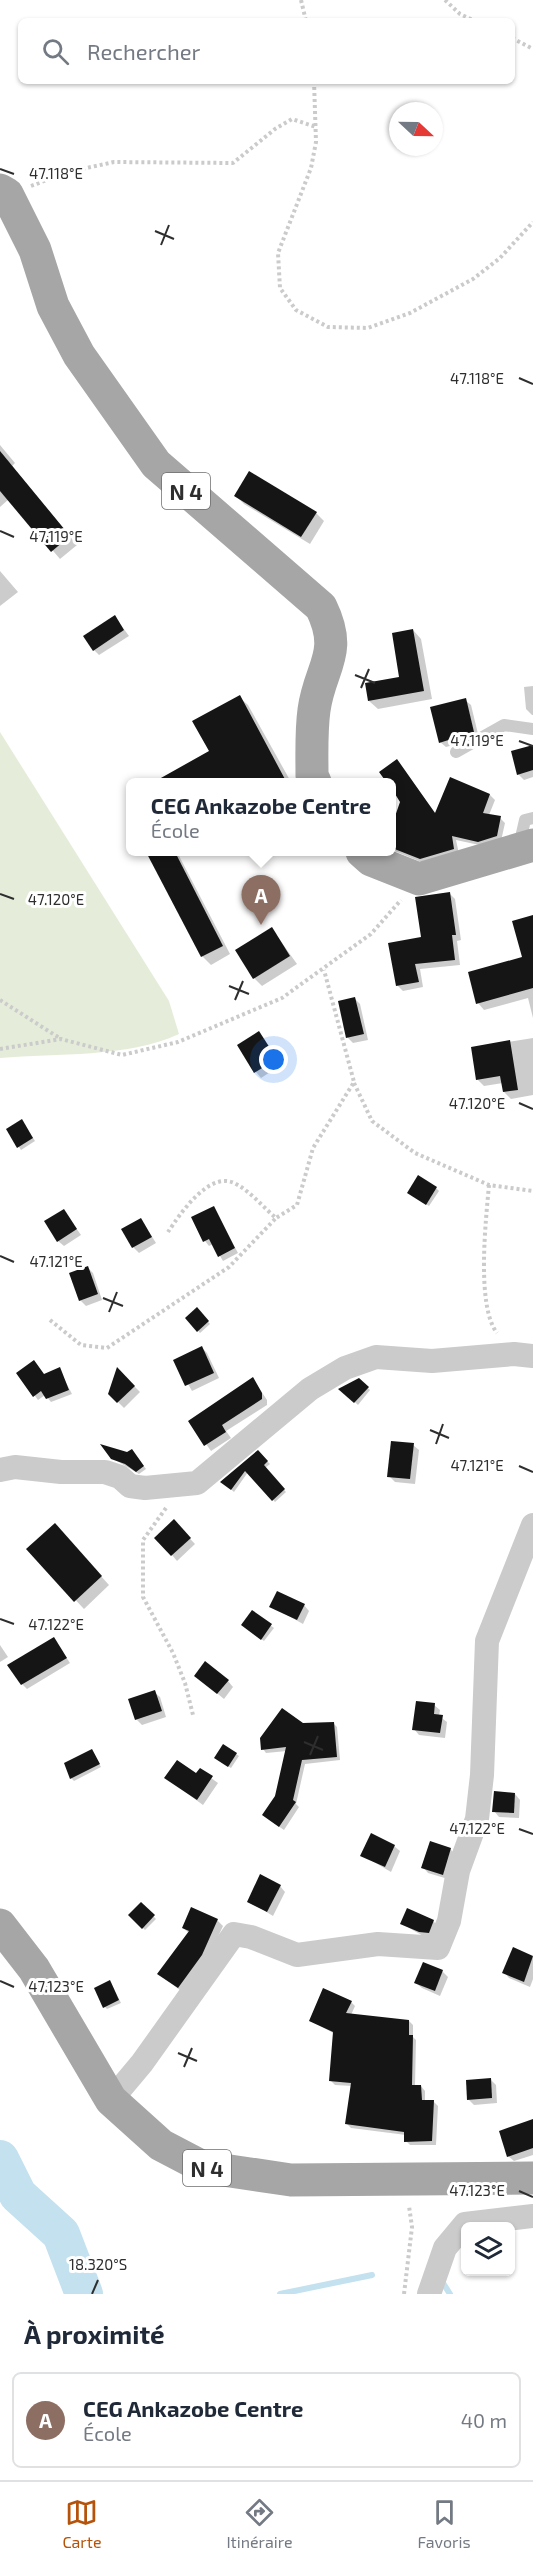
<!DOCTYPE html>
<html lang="fr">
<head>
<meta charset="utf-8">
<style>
	:root { --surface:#fff; --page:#f6f6f7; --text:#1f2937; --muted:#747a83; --line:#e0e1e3; --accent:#b45309 }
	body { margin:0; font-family:"Exo 2",sans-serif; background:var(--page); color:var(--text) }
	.controls { position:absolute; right:18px; bottom:18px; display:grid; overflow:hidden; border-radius:9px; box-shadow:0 2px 4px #0004 }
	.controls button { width:54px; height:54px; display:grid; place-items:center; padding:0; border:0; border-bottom:2px solid var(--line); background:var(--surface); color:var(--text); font:30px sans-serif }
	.compass { position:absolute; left:389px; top:102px; width:54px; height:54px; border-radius:50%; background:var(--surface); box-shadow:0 2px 4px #0004; rotate:112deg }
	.you { position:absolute; left:274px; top:1060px; width:21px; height:21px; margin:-15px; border:4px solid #fff; border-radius:50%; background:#1a73e8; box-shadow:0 0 0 9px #1a73e833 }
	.badge { display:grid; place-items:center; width:39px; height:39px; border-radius:50%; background:var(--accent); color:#fff; font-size:20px; font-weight:700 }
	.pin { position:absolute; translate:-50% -50px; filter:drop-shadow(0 2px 3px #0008) }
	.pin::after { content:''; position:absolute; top:32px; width:21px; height:18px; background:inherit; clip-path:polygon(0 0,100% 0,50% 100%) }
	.popup { position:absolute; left:126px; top:778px; width:270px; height:78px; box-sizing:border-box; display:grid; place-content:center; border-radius:9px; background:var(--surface); filter:drop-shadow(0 2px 4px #0005); font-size:20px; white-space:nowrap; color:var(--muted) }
	.popup b { font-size:22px; color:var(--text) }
	.popup::after { content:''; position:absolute; left:50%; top:100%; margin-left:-12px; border:12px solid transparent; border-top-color:var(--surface) }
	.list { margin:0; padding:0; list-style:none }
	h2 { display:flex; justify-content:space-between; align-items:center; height:78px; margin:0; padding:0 24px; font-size:26px }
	h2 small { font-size:20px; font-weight:400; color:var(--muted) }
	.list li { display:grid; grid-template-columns:39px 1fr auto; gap:18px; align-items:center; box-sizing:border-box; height:96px; margin:0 12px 12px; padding:0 12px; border:2px solid var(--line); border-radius:9px }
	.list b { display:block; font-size:22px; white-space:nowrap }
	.list p { margin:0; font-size:20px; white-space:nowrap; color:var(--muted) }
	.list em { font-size:20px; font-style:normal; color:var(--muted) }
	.icon { flex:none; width:33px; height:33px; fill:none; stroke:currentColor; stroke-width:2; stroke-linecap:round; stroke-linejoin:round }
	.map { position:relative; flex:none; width:533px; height:2294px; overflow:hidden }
	.search { position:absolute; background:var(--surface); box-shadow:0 2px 4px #0004; left:18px; right:18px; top:18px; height:66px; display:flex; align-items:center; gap:15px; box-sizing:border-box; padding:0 21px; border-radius:9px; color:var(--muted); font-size:22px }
	.sheet { height:186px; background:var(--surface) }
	nav { display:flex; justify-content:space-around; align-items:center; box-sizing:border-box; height:84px; border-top:2px solid var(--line); background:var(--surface); font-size:16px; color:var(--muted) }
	nav a { display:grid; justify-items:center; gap:3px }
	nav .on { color:var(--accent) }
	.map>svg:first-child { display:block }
</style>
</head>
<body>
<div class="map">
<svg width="533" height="2294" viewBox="0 0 533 2294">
	<rect width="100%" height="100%" fill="#fff"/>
	<path fill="#e5edda" d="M0 732 169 1001 179 1034C127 1058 58 1053 0 1058Z"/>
	<g fill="#0003">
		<path d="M0 445 15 463 12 466 77 545 60 559 9 499 0 507Z"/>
		<path d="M236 496 316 513 324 521 310 544 244 504Z"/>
		<path d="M0 571 18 592 0 606Z"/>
		<path d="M115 617 129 636 99 655 94 650Z"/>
		<path d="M413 630 421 639 432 699 378 709 369 701 401 678Z"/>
		<path d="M533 686V715H532L526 709 524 687Z"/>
		<path d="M239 697 248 705 291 782H259L211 752Z"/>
		<path d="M465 700 471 705 479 738 446 747 440 742Z"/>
		<path d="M533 746V777L524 780 518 774Z"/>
		<path d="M397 761 436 814 450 779 490 795 495 800 489 815 500 818 505 823 501 841 484 846 456 840 459 854 426 864 392 850V829L402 802 392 787Z"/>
		<path d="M148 852H177L230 954 211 965 202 956Z"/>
		<path d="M449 893 455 899 461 940 457 941 460 965 420 969 423 987 403 991 397 985Z"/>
		<path d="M533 917V1018L528 998 484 1010 478 1003 524 958Z"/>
		<path d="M272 929 297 964 262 986 254 978Z"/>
		<path d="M355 999 360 1004 368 1040 353 1043 348 1038 340 1002Z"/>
		<path d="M259 1033 281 1065 261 1078 256 1072Z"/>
		<path d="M533 1038V1095L511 1099 504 1092 503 1083 484 1086 477 1079 472 1048Z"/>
		<path d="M24 1124 35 1141 21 1150 8 1130Z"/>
		<path d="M436 1188 439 1191 429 1206 412 1195Z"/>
		<path d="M214 1208 238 1253 223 1261 213 1244 209 1246 205 1241 193 1218Z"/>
		<path d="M64 1211 81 1235 64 1246 58 1241Z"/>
		<path d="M141 1219 156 1243 139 1253 133 1247Z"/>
		<path d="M88 1268 93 1273 102 1300 86 1306 80 1300Z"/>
		<path d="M197 1309 210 1324 200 1333 187 1318Z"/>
		<path d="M202 1348 207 1353 219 1378 192 1391 175 1361Z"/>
		<path d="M59 1369 72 1394 51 1402 45 1395 38 1400 18 1373 44 1375Z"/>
		<path d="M118 1370 140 1392 124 1408 110 1394Z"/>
		<path d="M253 1379 267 1400V1405L226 1431 231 1438 211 1451 190 1421Z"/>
		<path d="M359 1380 370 1390 358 1405 341 1389Z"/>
		<path d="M413 1445 419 1450 415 1484 395 1482 389 1476Z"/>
		<path d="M258 1452 270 1464 265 1468 286 1492 275 1502 248 1472 234 1492 225 1484Z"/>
		<path d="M134 1453 146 1469 139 1474 112 1458Z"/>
		<path d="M179 1527 195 1544 177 1561 172 1555Z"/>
		<path d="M63 1534 109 1585 84 1609 28 1549Z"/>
		<path d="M304 1605 309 1611 303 1624 271 1606Z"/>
		<path d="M252 1612 274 1628 264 1641 245 1627Z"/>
		<path d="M54 1639 70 1663 27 1689 22 1684Z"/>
		<path d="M0 1645 8 1657 0 1662Z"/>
		<path d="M202 1681H228L233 1687 224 1699Z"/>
		<path d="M154 1692 160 1697 166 1717 142 1725 136 1719Z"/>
		<path d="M434 1705 440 1710 439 1716 447 1722 445 1738 419 1735 414 1729Z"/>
		<path d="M333 1723 337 1727 340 1760 305 1764 296 1804 299 1807 284 1830 268 1819 277 1796 287 1751 266 1753 263 1749Z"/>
		<path d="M92 1751 101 1767 74 1781 71 1778Z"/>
		<path d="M236 1754 239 1756 231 1768 218 1760Z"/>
		<path d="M200 1770 218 1783 203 1805 166 1778 197 1775Z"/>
		<path d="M515 1794 520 1800 519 1818 499 1817 494 1811Z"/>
		<path d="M394 1846 400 1851 391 1872 362 1855Z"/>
		<path d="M450 1849 456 1855 448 1879 428 1873 423 1867Z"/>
		<path d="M280 1886 285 1892 273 1916 249 1901Z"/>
		<path d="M141 1904 156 1919 145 1930 130 1915Z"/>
		<path d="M217 1920 223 1926 207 1960 184 1993 165 1979 189 1933 183 1928Z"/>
		<path d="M433 1921 439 1927 434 1938 425 1937 402 1924Z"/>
		<path d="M514 1949 533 1957V1979L530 1987 509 1978 504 1972Z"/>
		<path d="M442 1971 448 1977 440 1996 422 1988 416 1983Z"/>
		<path d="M112 1985 121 2003 107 2009 105 2007Z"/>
		<path d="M351 2002 355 2006 351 2015 409 2021 413 2025V2037L416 2040 415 2086H421L425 2091V2101H433L438 2106 436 2145H410L406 2141V2135L351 2128 347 2124 352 2086 335 2085 331 2081 335 2034 311 2021Z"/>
		<path d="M490 2079 496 2085 497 2103 474 2105 469 2100Z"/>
		<path d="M533 2121V2155L514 2161 508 2156Z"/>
	</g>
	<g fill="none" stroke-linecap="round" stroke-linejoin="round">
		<g stroke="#c4e1ef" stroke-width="6">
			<path d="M443 2283 450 2294"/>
			<path d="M280 2294 372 2275"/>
		</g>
		<path stroke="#c4e1ef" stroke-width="38" d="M0 2159 18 2195 61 2234 84 2294"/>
	</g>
	<g fill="#151515">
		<path d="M0 451 70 536 51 552 0 491Z"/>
		<path d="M249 471 317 512 301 537 234 496Z"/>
		<path d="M115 615 124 630 93 651 83 636Z"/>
		<path d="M413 629 424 691 368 701 365 683 399 677 392 633Z"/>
		<path d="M240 695 287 783H152L209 751 192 721Z"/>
		<path d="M466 698 474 732 439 743 430 707Z"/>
		<path d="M533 745V770L517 775 511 751Z"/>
		<path d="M397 759 435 813 450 777 490 794 483 813 501 816 497 836 478 842 452 836 454 849 420 859 392 848V825L400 802 392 789V783H387L379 772Z"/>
		<path d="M146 852H175L223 946 201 957Z"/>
		<path d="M450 892 456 935H452L455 960 415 964 419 982 396 986 388 943 421 937 415 897Z"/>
		<path d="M533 915V988L476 1004 468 972 522 957 512 921Z"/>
		<path d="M272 927 290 956 253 979 235 950Z"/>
		<path d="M355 997 364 1034 346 1038 338 1001Z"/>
		<path d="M259 1031 277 1059 254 1073 237 1045Z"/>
		<path d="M510 1040 518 1090 503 1092 500 1076 476 1080 471 1047Z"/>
		<path d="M22 1119 33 1138 17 1148 6 1129Z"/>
		<path d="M418 1175 437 1187 426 1205 407 1193Z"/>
		<path d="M214 1206 235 1248 218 1257 209 1239 203 1242 191 1217Z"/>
		<path d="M64 1209 77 1229 57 1242 44 1221Z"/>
		<path d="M141 1218 152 1237 132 1248 121 1229Z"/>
		<path d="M88 1266 98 1294 79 1301 69 1273Z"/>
		<path d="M197 1307 209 1321 197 1332 185 1318Z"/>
		<path d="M202 1346 214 1373 185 1386 173 1360Z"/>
		<path d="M34 1360 44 1374 60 1367 69 1390 46 1399 41 1391 33 1397 16 1373Z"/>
		<path d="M117 1367 135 1386 117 1403 108 1394Z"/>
		<path d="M253 1377 262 1393V1399L222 1425 226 1432 204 1446 188 1421Z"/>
		<path d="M359 1378 369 1387 354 1403 338 1389Z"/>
		<path d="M391 1441 414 1443 410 1479 387 1477Z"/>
		<path d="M100 1444 127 1452 132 1449 144 1466 136 1472 125 1464 111 1459Z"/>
		<path d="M258 1450 268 1461 264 1465 285 1489 272 1501 245 1471 231 1490 220 1482Z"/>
		<path d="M174 1519 191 1538 171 1556 154 1538Z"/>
		<path d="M55 1523 102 1576 74 1602 26 1549Z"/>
		<path d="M277 1591 305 1604 297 1620 269 1607Z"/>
		<path d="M252 1610 272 1624 261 1640 241 1625Z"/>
		<path d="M54 1637 67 1658 21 1685 7 1665Z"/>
		<path d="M205 1661 229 1680 217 1694 194 1676Z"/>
		<path d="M155 1690 162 1711 135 1720 128 1699Z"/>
		<path d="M416 1701 435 1703 434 1714 443 1715 440 1733 412 1730Z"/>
		<path d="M282 1708 303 1723 334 1722 337 1757 302 1760 293 1800 296 1802 279 1827 262 1815 275 1796 286 1747 261 1750 260 1738Z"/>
		<path d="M223 1744 237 1753 228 1767 214 1758Z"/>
		<path d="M92 1749 100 1764 70 1779 64 1763Z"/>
		<path d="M177 1760 196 1773 200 1768 213 1776 197 1800 164 1778Z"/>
		<path d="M494 1791 515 1793 514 1813 492 1812Z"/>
		<path d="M371 1833 395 1845 385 1867 360 1856Z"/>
		<path d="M430 1841 451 1848 443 1875 421 1868Z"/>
		<path d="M260 1874 281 1885 267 1912 247 1902Z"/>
		<path d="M141 1902 155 1915 142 1929 128 1915Z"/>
		<path d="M191 1907 218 1919 202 1955 178 1988 157 1974 189 1931 182 1928Z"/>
		<path d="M407 1908 434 1920 429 1933 419 1932 400 1924Z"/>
		<path d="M513 1947 533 1956 524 1982 502 1973Z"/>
		<path d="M423 1962 443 1970 435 1991 414 1983Z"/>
		<path d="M110 1980 119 2000 103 2008 94 1988Z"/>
		<path d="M323 1988 352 2001 346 2013 409 2020V2035H413L412 2085H421L422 2100H434L432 2141 404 2142V2132L345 2124 351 2083 329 2081 333 2032 309 2021Z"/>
		<path d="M491 2078 492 2098 467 2100 466 2080Z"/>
		<path d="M533 2119V2148L507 2157 499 2131Z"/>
	</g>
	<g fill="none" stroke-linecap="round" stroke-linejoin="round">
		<g stroke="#cbcbcb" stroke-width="4" stroke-dasharray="3 3" stroke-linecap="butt">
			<path d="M301 0 306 21"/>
			<path d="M445 0 460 14 475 21"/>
			<path d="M512 38 533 49"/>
			<path d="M314 81 316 142 311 168 278 253 280 288 296 310 328 327 368 328 410 313 473 279 500 258 533 222"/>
			<path d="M31 186 68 172 114 162 233 163 275 129 292 119 316 127"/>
			<path d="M0 1000 61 1039"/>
			<path d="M0 1049 61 1039 122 1055 178 1042 282 998 371 934 401 900"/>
			<path d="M354 1083 372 1121 415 1153 489 1185 533 1191"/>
			<path d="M489 1185C486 1219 476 1306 497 1333"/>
			<path d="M168 1232C180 1214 210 1169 236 1184 251 1192 264 1208 276 1218L297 1205 313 1148 354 1082 324 970"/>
			<path d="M50 1320 81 1345 107 1348 229 1267 276 1218"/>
			<path d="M166 1508 143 1540V1597L173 1653 185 1683 193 1715"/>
			<path d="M404 2294 412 2227 409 2206"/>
		</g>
		<g stroke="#cbcbcb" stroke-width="12">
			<path d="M456 752 504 725 533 729"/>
			<path d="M519 846 525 820 533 818"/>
		</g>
		<g stroke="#cbcbcb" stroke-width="24">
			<path d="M0 1470 15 1467 61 1472H105L120 1477 130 1486 145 1488 197 1483 310 1389 345 1368 376 1357 432 1361 514 1354 533 1356"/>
			<path d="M111 2100 142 2063 234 1934 251 1937 297 1955 378 1944 438 1948 449 1921 458 1871 477 1819 482 1775 487 1641 533 1525"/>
			<path d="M429 2294 445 2248 465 2224 533 2216"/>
		</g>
		<g stroke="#a6a6a6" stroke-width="33">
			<path d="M0 190 7 194 35 250 53 306 79 355 156 464 321 607C344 654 320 666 314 710 311 732 312 754 312 776L315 782"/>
			<path d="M362 852 371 860 419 879 533 845"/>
			<path d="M0 1925 34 1969 111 2100 161 2145 203 2167 291 2180 533 2178"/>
		</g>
	</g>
	<path fill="none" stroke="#2e2e2e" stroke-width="2" d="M0 169 14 174M155 231 174 239M161 245 169 225M519 378 533 384M0 531 14 537M355 675 375 683M361 688 369 669M519 741 533 746M0 894 14 899M229 986 249 994M235 1000 243 981M519 1103 533 1109M0 1256 14 1262M103 1298 123 1306M109 1312 117 1292M430 1430 449 1438M436 1444 443 1424M519 1466 533 1472M0 1619 14 1624M304 1742 323 1750M310 1755 318 1736M519 1829 533 1834M0 1981 14 1987M178 2053 197 2061M184 2067 192 2048M519 2191 533 2197M92 2294 98 2280"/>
	<g text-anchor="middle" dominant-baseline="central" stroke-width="6" stroke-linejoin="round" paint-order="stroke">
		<g fill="#fff" stroke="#6d6d6d" stroke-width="1.5">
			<rect x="162" y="473" width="48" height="36" rx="4.5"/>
			<rect x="183" y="2150" width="48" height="36" rx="4.5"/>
		</g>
		<g font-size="21" font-weight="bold" fill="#2e2e2e">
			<text x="186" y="491">N 4</text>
			<text x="207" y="2168">N 4</text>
		</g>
	</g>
	<g font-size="15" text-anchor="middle" fill="#2e2e2e" stroke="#fff" stroke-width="6" stroke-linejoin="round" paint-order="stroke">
		<text x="56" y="179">47.118°E</text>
		<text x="477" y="384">47.118°E</text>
		<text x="56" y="542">47.119°E</text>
		<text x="477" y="746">47.119°E</text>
		<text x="56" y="905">47.120°E</text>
		<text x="477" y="1109">47.120°E</text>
		<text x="56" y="1267">47.121°E</text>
		<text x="477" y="1471">47.121°E</text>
		<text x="56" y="1630">47.122°E</text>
		<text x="477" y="1834">47.122°E</text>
		<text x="56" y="1992">47.123°E</text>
		<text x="477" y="2196">47.123°E</text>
		<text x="98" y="2270">18.320°S</text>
	</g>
</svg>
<div class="controls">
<button><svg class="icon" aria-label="layers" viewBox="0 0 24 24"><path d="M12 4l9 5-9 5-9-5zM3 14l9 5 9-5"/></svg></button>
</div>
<svg class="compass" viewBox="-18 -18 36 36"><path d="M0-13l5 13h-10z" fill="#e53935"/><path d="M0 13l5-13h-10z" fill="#747a83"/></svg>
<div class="you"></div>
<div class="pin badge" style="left:261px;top:925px;background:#8d6e63">A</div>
<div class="popup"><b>CEG Ankazobe Centre</b>École</div>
<div class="search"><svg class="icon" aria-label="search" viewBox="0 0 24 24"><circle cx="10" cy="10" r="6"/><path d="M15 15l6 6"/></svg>Rechercher</div>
</div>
<section class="sheet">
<h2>À proximité<small></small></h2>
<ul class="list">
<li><span class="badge" style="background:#8d6e63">A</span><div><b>CEG Ankazobe Centre</b><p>École</p></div><em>40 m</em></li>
</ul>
</section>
<nav>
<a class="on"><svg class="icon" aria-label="map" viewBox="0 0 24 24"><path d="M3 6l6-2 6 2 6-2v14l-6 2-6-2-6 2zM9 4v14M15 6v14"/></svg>Carte</a>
<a><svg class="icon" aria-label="directions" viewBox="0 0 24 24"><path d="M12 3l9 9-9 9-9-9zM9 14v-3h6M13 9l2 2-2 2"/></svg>Itinéraire</a>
<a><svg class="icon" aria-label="saved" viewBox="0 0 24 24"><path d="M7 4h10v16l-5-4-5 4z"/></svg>Favoris</a>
</nav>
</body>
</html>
